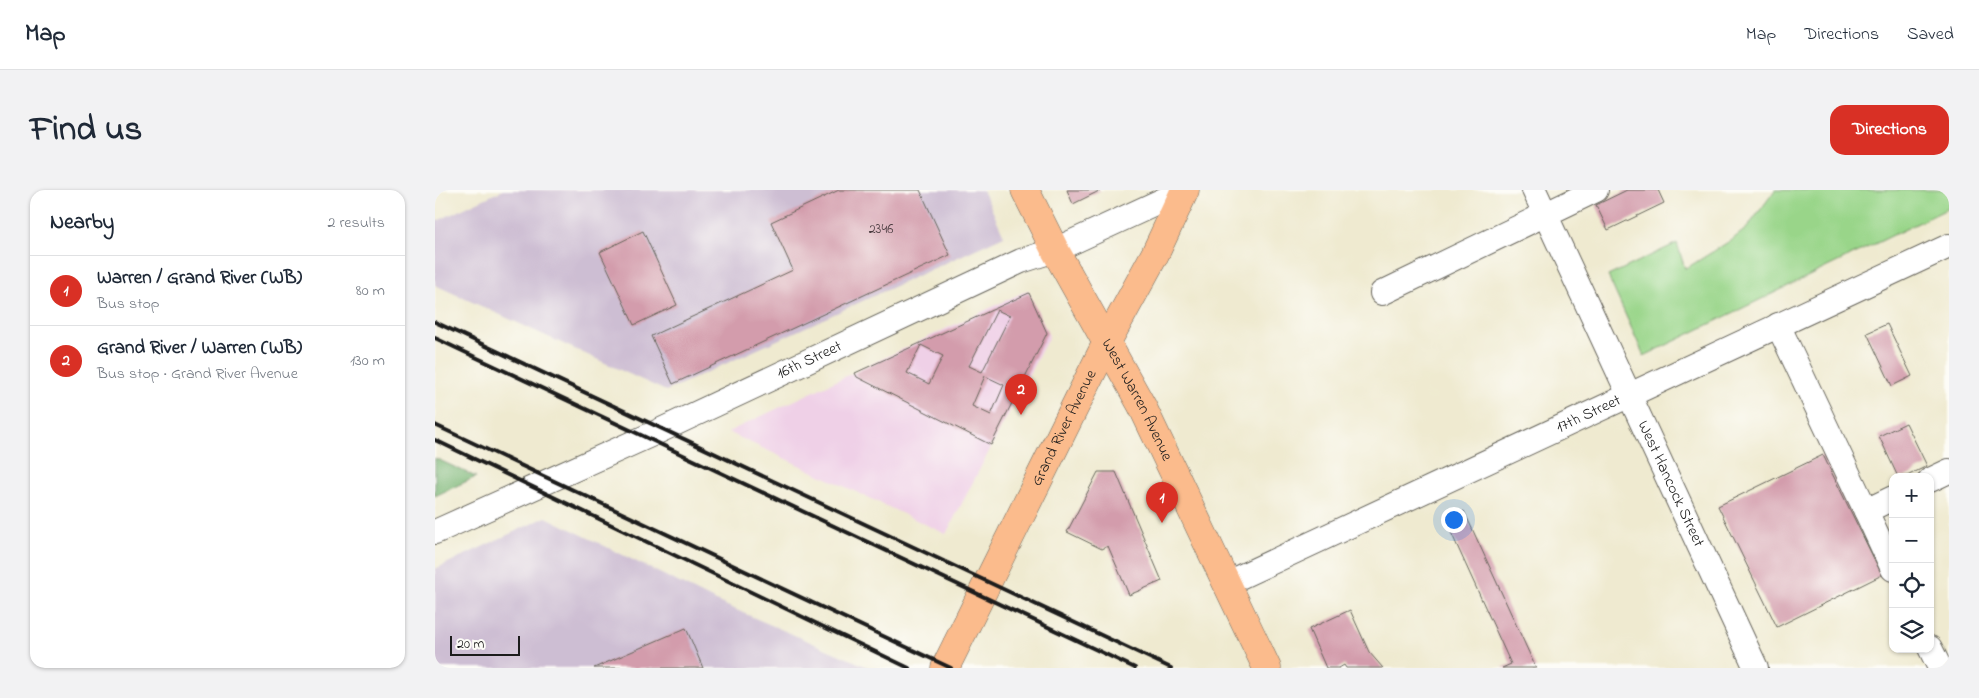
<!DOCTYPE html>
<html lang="en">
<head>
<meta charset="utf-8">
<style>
	:root { --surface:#fff; --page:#f2f2f3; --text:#1f2937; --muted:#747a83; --line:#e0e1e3; --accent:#d93025 }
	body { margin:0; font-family:"Indie Flower",sans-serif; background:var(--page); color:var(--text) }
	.controls { position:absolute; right:15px; bottom:15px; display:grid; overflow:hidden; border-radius:10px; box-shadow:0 1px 4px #0004 }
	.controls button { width:45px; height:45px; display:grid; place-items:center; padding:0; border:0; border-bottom:1px solid var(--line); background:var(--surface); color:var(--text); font:25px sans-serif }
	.scale { position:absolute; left:15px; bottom:12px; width:70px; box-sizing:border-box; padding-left:5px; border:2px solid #1c1c1c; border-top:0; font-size:14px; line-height:18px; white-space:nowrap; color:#1c1c1c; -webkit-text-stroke:4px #fdfcf7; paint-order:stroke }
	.you { position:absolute; left:1018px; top:329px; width:18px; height:18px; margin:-12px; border:4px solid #fff; border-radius:50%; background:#1a73e8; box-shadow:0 0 0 8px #1a73e833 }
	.badge { display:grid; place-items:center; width:32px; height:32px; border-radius:50%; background:var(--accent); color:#fff; font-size:16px; font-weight:700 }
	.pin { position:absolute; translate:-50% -41px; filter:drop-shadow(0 1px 2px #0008) }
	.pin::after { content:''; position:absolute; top:26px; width:18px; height:15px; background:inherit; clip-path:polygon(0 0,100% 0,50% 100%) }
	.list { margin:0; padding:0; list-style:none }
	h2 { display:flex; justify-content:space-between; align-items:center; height:65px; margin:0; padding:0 20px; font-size:21px }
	h2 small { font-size:16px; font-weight:400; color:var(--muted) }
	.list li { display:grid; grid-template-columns:32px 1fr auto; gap:15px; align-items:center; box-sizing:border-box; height:70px; padding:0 20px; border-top:1px solid var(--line) }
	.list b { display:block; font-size:19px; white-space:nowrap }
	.list p { margin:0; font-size:16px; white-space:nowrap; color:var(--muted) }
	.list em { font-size:16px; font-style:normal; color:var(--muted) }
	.icon { flex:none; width:28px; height:28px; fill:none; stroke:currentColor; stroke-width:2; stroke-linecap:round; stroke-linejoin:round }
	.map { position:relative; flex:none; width:1514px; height:478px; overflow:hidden; border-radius:15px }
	header { display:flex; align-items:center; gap:30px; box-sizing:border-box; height:70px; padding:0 25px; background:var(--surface); border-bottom:1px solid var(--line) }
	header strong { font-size:24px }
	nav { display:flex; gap:28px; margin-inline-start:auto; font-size:18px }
	.intro { display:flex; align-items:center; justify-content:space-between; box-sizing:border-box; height:120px; padding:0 30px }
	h1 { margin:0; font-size:35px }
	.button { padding:12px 22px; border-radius:15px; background:var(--accent); color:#fff; font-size:18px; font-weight:700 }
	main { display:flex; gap:30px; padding:0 30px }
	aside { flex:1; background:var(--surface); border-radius:15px; box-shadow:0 1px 4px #0004 }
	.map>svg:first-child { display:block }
</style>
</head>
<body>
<header>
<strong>Map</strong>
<nav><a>Map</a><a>Directions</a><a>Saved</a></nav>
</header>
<div class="intro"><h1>Find us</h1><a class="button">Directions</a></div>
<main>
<aside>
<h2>Nearby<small>2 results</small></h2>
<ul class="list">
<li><span class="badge">1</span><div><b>Warren / Grand River (WB)</b><p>Bus stop</p></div><em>80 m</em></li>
<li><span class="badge">2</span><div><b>Grand River / Warren (WB)</b><p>Bus stop · Grand River Avenue</p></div><em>130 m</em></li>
</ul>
</aside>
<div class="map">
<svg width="1514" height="478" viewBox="0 0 1514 478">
	<rect width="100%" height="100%" fill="#fdfcf7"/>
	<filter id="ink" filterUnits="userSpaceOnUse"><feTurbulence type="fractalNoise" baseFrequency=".02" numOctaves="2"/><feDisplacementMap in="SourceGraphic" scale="10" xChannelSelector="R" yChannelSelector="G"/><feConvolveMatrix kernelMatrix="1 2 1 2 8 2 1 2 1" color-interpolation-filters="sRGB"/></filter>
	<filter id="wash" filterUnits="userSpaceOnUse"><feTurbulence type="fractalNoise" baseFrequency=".0096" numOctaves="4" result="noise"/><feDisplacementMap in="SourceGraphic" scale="20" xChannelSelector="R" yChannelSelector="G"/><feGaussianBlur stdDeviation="1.12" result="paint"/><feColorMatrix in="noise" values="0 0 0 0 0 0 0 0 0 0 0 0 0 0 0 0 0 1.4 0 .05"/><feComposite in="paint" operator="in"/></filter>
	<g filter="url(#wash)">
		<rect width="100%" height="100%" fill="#efead0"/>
		<path fill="#efd0e7" d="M593 100 614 146 511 344 293 242Z"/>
		<g fill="#cdbed3">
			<path d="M68 0H548L569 46 231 201 0 95V32Z"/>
			<path d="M111 327 283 412 435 478H0V379Z"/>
		</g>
		<path fill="#99d589" stroke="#5a7852" d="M1340 0H1514V18L1209 166 1173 86 1242 53 1250 79 1298 49 1312 38Z"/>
		<path fill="#7ab675" stroke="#4b6948" d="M0 268 41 287 0 306Z"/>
		<g id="blocks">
			<g fill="#d39cac" fill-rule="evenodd">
				<path d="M404 0H485L515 65 238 194 216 146 358 80 336 32Z"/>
				<path d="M632 0H666L638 14Z"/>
				<path d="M1192 0H1223L1229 13 1173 40 1161 15Z"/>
				<path d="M208 41 242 115 199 135 165 62Z"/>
				<path d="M594 103 612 143 556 255 422 187 420 183ZM562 120 575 126 547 182 534 176ZM486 155 508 166 494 194 472 183ZM550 186 569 195 556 225 537 216Z"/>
				<path d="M1452 134 1477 186 1457 196 1432 143Z"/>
				<path d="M1471 233 1492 276 1470 287H1463L1444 246Z"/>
				<path d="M1388 265 1447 385 1342 437 1283 316Z"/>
				<path d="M663 282H681L727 391 694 405 673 356 667 359 632 342Z"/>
				<path d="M1029 321 1101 478H1067L1076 474 1010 329Z"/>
				<path d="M915 420 934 462 948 478H911L909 475 904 478H891L874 439Z"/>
				<path d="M251 438 268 478H159Z"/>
			</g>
		</g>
	</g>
	<g filter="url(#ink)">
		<use href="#blocks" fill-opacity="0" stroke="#66645b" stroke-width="1"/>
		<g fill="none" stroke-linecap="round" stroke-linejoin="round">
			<g stroke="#66645b" stroke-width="26">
				<g id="minor">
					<path id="s1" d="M1099 0 1321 478"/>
					<path d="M947 103 1161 0"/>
					<path d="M1343 135 1431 321 1458 308"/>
					<path d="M1495 290 1514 281"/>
					<path d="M1431 321 1458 379"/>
					<path id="s2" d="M0 342 222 242 586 71 620 60 750 0"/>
					<path id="s3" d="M792 393 1514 56"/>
					<path d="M1495 458 1505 478"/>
				</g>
			</g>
			<g stroke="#66645b" stroke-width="29">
				<g id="major">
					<path id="s4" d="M590 0 620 60 707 216 832 478"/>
					<path id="s5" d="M510 478 672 152 720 64 750 0"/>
				</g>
			</g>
			<use href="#minor" stroke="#fff" stroke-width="24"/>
			<use href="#major" stroke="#fbbb8c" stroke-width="28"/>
			<g stroke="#1c1c1c" stroke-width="4">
				<path d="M0 132 736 478"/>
				<path d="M0 148 700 478"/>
				<path d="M0 235 516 478"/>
				<path d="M0 250 474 478"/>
			</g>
		</g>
	</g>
	<g text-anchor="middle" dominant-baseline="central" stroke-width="5" stroke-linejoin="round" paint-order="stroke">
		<g font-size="14" fill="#4a3c40">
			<text x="446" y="39">2346</text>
		</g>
		<g font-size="16" fill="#1c1c1c" stroke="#fdfcf7">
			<text stroke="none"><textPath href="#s2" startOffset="412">16th Street</textPath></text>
			<text stroke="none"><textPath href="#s4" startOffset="238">West Warren Avenue</textPath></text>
			<text stroke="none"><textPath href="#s3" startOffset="399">17th Street</textPath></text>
			<text stroke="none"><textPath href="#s5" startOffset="268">Grand River Avenue</textPath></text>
			<text stroke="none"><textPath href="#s1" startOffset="324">West Hancock Street</textPath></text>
		</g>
	</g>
</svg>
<div class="controls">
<button>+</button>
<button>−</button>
<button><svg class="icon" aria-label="locate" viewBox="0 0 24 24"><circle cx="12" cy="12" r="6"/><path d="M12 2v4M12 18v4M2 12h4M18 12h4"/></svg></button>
<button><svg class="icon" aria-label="layers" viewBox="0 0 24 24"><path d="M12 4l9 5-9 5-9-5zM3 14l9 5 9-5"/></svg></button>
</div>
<div class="scale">20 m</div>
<div class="you"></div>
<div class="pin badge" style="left:727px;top:333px">1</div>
<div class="pin badge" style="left:586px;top:225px">2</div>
</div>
</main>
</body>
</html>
